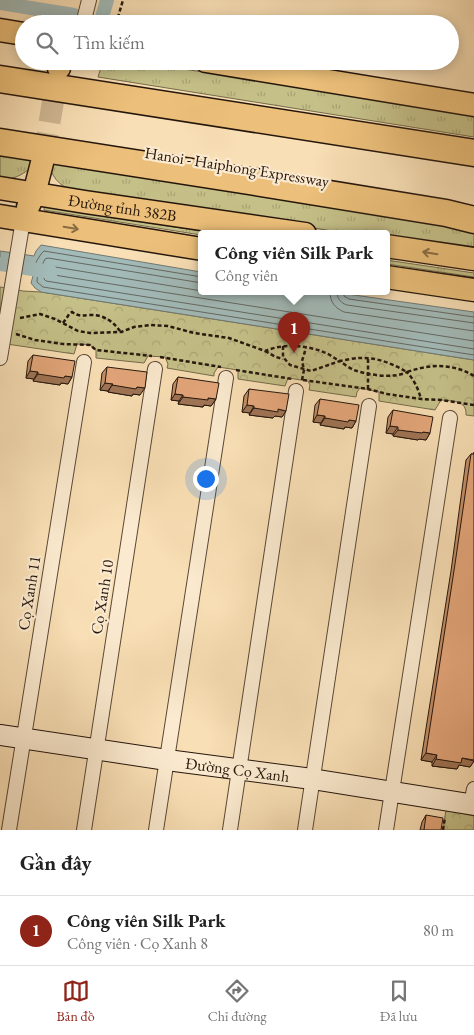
<!DOCTYPE html>
<html lang="vi">
<head>
<meta charset="utf-8">
<style>
	:root { --surface:#fff; --page:#f2f2f2; --text:#222; --muted:#767676; --line:#e0e0e0; --accent:#8f2418 }
	body { margin:0; font-family:"EB Garamond",serif; background:var(--page); color:var(--text) }
	.you { position:absolute; left:205px; top:478px; width:18px; height:18px; margin:-12px; border:4px solid #fff; border-radius:50%; background:#1a73e8; box-shadow:0 0 0 8px #1a73e833 }
	.badge { display:grid; place-items:center; width:32px; height:32px; border-radius:50%; background:var(--accent); color:#fff; font-size:16px; font-weight:700 }
	.pin { position:absolute; translate:-50% -41px; filter:drop-shadow(0 1px 2px #0008) }
	.pin::after { content:''; position:absolute; top:26px; width:18px; height:15px; background:inherit; clip-path:polygon(0 0,100% 0,50% 100%) }
	.popup { position:absolute; left:198px; top:230px; width:192px; height:65px; box-sizing:border-box; display:grid; place-content:center; border-radius:5px; background:var(--surface); filter:drop-shadow(0 1px 4px #0005); font-size:16px; white-space:nowrap; color:var(--muted) }
	.popup b { font-size:19px; color:var(--text) }
	.popup::after { content:''; position:absolute; left:50%; top:100%; margin-left:-10px; border:10px solid transparent; border-top-color:var(--surface) }
	.list { margin:0; padding:0; list-style:none }
	h2 { display:flex; justify-content:space-between; align-items:center; height:65px; margin:0; padding:0 20px; font-size:21px }
	h2 small { font-size:16px; font-weight:400; color:var(--muted) }
	.list li { display:grid; grid-template-columns:32px 1fr auto; gap:15px; align-items:center; box-sizing:border-box; height:70px; padding:0 20px; border-top:1px solid var(--line) }
	.list b { display:block; font-size:19px; white-space:nowrap }
	.list p { margin:0; font-size:16px; white-space:nowrap; color:var(--muted) }
	.list em { font-size:16px; font-style:normal; color:var(--muted) }
	.icon { flex:none; width:28px; height:28px; fill:none; stroke:currentColor; stroke-width:2; stroke-linecap:round; stroke-linejoin:round }
	.map { position:relative; flex:none; width:474px; height:830px; overflow:hidden }
	.search { position:absolute; background:var(--surface); box-shadow:0 2px 12px #0003; left:15px; right:15px; top:15px; height:55px; display:flex; align-items:center; gap:12px; box-sizing:border-box; padding:0 18px; border-radius:28px; color:var(--muted); font-size:19px }
	.sheet { height:135px; background:var(--surface) }
	nav { display:flex; justify-content:space-around; align-items:center; box-sizing:border-box; height:70px; border-top:1px solid var(--line); background:var(--surface); font-size:14px; color:var(--muted) }
	nav a { display:grid; justify-items:center; gap:2px }
	nav .on { color:var(--accent) }
	.map>svg:first-child { display:block }
</style>
</head>
<body>
<div class="map">
<svg width="474" height="830" viewBox="0 0 474 830">
	<defs>
		<pattern id="grass-tufts" width="24" height="20" patternUnits="userSpaceOnUse" patternTransform="scale(1.25)"><rect width="24" height="20" fill="#c5c088"/><path d="M3 7l-1-3M5 7V3M7 7l1-3M15 17l-1-3M17 17v-4M19 17l1-3" fill="none" stroke="#a9a474"/></pattern>
		<pattern id="park-crowns" width="20" height="18" patternUnits="userSpaceOnUse" patternTransform="scale(1.25)"><rect width="20" height="18" fill="#c5c088"/><path d="M2 6a3 3 0 1 1 6 0M12 15a3 3 0 1 1 6 0" fill="none" stroke="#a9a474"/></pattern>
	</defs>
	<rect width="100%" height="100%" fill="#f9dfb5"/>
	<filter id="stains"><feTurbulence type="fractalNoise" baseFrequency=".004" numOctaves="4"/><feColorMatrix values="0 0 0 0 .2 0 0 0 0 .09 0 0 0 0 .02 0 0 0 .5 -.17"/></filter>
	<radialGradient id="worn" r=".72"><stop offset=".6" stop-color="#630" stop-opacity="0"/><stop offset="1" stop-color="#630" stop-opacity=".3"/></radialGradient>
	<g fill="url(#grass-tufts)" stroke="#756b4a">
		<path d="M103 61H131L354 95 474 111V137L98 77Z"/>
		<path d="M0 147 40 154C37 159 34 164 30 168 23 175 10 181 0 179Z"/>
		<path d="M47 155 474 229V254L387 240 386 234H351L69 189C55 183 49 171 47 155Z"/>
		<path d="M44 207 220 234 201 235 44 210Z"/>
		<path d="M386 260 474 273V277L387 264Z"/>
	</g>
	<g fill="url(#park-crowns)" stroke="#756b4a">
		<path d="M0 287 23 291 41 292 474 360V416L466 415C467 400 452 401 441 400L435 410 379 401V392L360 388 357 392 356 397 309 390 310 385 308 381 288 378 285 386 238 379V370L218 367 214 373V376L167 368 168 364 165 357 148 356 144 363 96 358V350L90 345 77 344 74 354 0 343Z"/>
		<path d="M446 810 474 816V830H443Z"/>
	</g>
	<path fill="#a2bab8" stroke="#707873" d="M41 245 201 272 202 292H333L474 312V360L41 292 35 288 31 283 33 276V267L0 261V251L34 256 36 251Z"/>
	<g fill="none" stroke-linecap="round" stroke-linejoin="round">
		<g stroke="#646862" stroke-width="1">
			<path d="M202 277 44 251 41 254 36 262 38 267 37 282 43 287 474 355"/>
			<path d="M202 283 48 258 45 259 43 263 44 279 46 281 474 349"/>
			<path d="M202 291 55 267 52 269V273L54 275 474 341"/>
			<path d="M330 292C330 302 335 308 344 312L474 331"/>
			<path d="M337 292C337 299 341 303 347 305L474 323"/>
			<path d="M344 292V296L349 299 474 317"/>
		</g>
		<g stroke="#a2bab8" stroke-width="14">
			<path d="M0 3 74 15"/>
			<path d="M100 24 107 0"/>
			<path d="M0 264 51 272"/>
		</g>
		<path stroke="#cfb793" stroke-width="22" stroke-dasharray="22 11" stroke-linecap="butt" d="M44 155 58 72"/>
		<g stroke="#5a4836" stroke-width="16">
			<g id="street">
				<path d="M83 24 89 0"/>
				<path d="M0 358 23 220"/>
				<path d="M471 804 474 789"/>
				<path d="M9 830 84 362"/>
				<path d="M84 830 155 369"/>
				<path d="M156 830 226 378"/>
				<path d="M230 830 296 391"/>
				<path d="M305 830 369 406"/>
				<path d="M386 830 450 418"/>
			</g>
		</g>
		<g stroke="#25160c" stroke-width="22">
			<g id="secondary">
				<path id="s1" d="M0 735 167 760 312 779 474 805"/>
			</g>
		</g>
		<g stroke="#25160c" stroke-width="25">
			<g id="primary">
				<path d="M0 30 24 34"/>
				<path d="M206 61 474 105"/>
				<path d="M59 68 60 61"/>
				<path id="s2" d="M0 188 85 202 305 234"/>
				<path d="M28 207 34 194 44 155"/>
				<path d="M0 216 202 249"/>
				<path d="M386 246 474 259"/>
				<path d="M386 277 474 290"/>
			</g>
		</g>
		<g stroke="#25160c" stroke-width="29">
			<g id="highway">
				<path d="M0 79 474 153"/>
				<path d="M0 142 249 181 446 213 474 220"/>
			</g>
		</g>
		<g stroke="#25160c" stroke-width="2.5" stroke-dasharray="4 2.5" stroke-linecap="butt">
			<path d="M116 24 123 0"/>
			<path d="M20 318 40 314 55 319 78 331 90 333 121 332 134 327 151 325 168 326 194 333 229 338 265 351C284 343 307 345 326 353 331 355 335 359 340 361 346 360 354 358 360 358 377 357 393 364 407 372 430 364 453 363 474 376"/>
			<path d="M63 323 68 316 69 314 72 312C78 316 81 316 88 315 102 314 112 320 120 331"/>
			<path d="M16 334 35 340 63 344 90 345 96 350 152 356"/>
			<path d="M283 346V357L290 365 311 371 340 361C344 364 349 368 354 370 368 375 394 379 407 372 414 380 418 388 421 399"/>
			<path d="M265 351 276 357 283 359"/>
			<path d="M160 357 221 367"/>
			<path d="M236 370 292 379"/>
			<path d="M302 380 304 370 302 361 306 348"/>
			<path d="M303 380 368 389 387 394 421 399 441 400 474 405"/>
			<path d="M368 389V359"/>
			<path d="M443 830 445 817"/>
		</g>
		<use href="#street" stroke="#fbeacf" stroke-width="14"/>
		<use href="#secondary" stroke="#fbeacf" stroke-width="20"/>
		<use href="#primary" stroke="#ecc07a" stroke-width="22"/>
		<use href="#highway" stroke="#ecc07a" stroke-width="26"/>
	</g>
	<g fill="#c38f69" stroke="#25160c">
		<path d="M33 355 72 377 68 384 61 383 60 385 33 381 34 379 26 378 28 361Z"/>
		<path d="M107 367 140 395 133 394 132 396 108 392V391L100 390 102 373Z"/>
		<path d="M178 377 216 399 211 406 204 405 203 407 178 404 179 401 171 400 173 384Z"/>
		<path d="M249 389 286 411 282 417 275 416 273 418 249 415 250 413 242 412 244 396Z"/>
		<path d="M320 399 356 421 352 428 345 427 344 429 320 425 321 423 313 422 315 405Z"/>
		<path d="M393 410 430 433 426 440 419 439 418 440 393 436V434L386 433 388 417Z"/>
		<path d="M474 452V761L470 767 459 765 457 769 432 766V762L421 760 451 571 466 460 471 454H474Z"/>
		<path d="M426 815 441 830H420L422 822Z"/>
	</g>
	<g fill="#9f7455" stroke="#25160c">
		<path d="M30 371 38 372 34 379 26 378Z"/>
		<path d="M38 374 65 376 72 377 68 384 61 383 60 385 33 381Z"/>
		<path d="M105 383 113 384 108 391 100 390Z"/>
		<path d="M112 385 137 387 145 388 140 395 133 394 132 396 108 392Z"/>
		<path d="M175 394 183 395 179 401 171 400Z"/>
		<path d="M183 397 208 398 216 399 211 406 204 405 203 407 178 404Z"/>
		<path d="M247 405 254 406 250 413 242 412Z"/>
		<path d="M254 408 278 409 286 411 282 417 275 416 273 418 249 415Z"/>
		<path d="M317 415 325 416 321 423 313 422Z"/>
		<path d="M325 418 349 420 356 421 352 428 345 427 344 429 320 425Z"/>
		<path d="M390 426 398 427 393 434 386 433Z"/>
		<path d="M398 430 423 432 430 433 426 440 419 439 418 440 393 436Z"/>
		<path d="M426 753 437 755 432 762 421 760Z"/>
		<path d="M462 758 474 761 470 767 459 765 457 769 432 766 436 759Z"/>
	</g>
	<g fill="#e3a67a" stroke="#25160c">
		<path d="M33 355 75 361 72 377 65 376 64 378 38 374V372L30 371Z"/>
		<path d="M107 367 147 372 145 388 137 387 136 389 112 385 113 384 105 383Z"/>
		<path d="M178 377 219 383 216 399 208 398V400L183 397V395L175 394Z"/>
		<path d="M249 389 289 394 286 411 278 409V412L254 408V406L247 405Z"/>
		<path d="M320 399 359 405 356 421 349 420 348 422 325 418V416L317 415Z"/>
		<path d="M393 410 433 417 430 433 423 432 422 433 398 430V427L390 426Z"/>
		<path d="M471 454H474V760L462 758 461 763 436 759 437 755 426 753 455 564Z"/>
		<path d="M426 815 443 818 441 830H424Z"/>
	</g>
	<defs><path id="oneway-shaft" d="M-6 0H5M1.5-3L5.5 0L1.5 3" fill="none" stroke-width="1.6" stroke-linecap="round" stroke-linejoin="round" transform="scale(1.25)"/></defs>
	<g stroke="#886b43">
		<use href="#oneway-shaft" transform="translate(71 228) rotate(10)"/>
		<use href="#oneway-shaft" transform="translate(430 253) rotate(-171)"/>
	</g>
	<g text-anchor="middle" dominant-baseline="central" stroke-width="4.5" stroke-linejoin="round" paint-order="stroke">
		<g font-size="16" fill="#25160c" stroke="#fbeacf">
			<text transform="translate(237 167) rotate(9)">Hanoi - Haiphong Expressway</text>
			<text stroke="none"><textPath href="#s2" startOffset="124">Đường tỉnh 382B</textPath></text>
			<text transform="translate(29 593) rotate(-81)">Cọ Xanh 11</text>
			<text transform="translate(102 597) rotate(-81)">Cọ Xanh 10</text>
			<text stroke="none"><textPath href="#s1" startOffset="240">Đường Cọ Xanh</textPath></text>
		</g>
	</g>
	<rect width="100%" height="100%" filter="url(#stains)"/>
	<rect width="100%" height="100%" fill="url(#worn)"/>
</svg>
<div class="you"></div>
<div class="pin badge" style="left:294px;top:353px">1</div>
<div class="popup"><b>Công viên Silk Park</b>Công viên</div>
<div class="search"><svg class="icon" aria-label="search" viewBox="0 0 24 24"><circle cx="10" cy="10" r="6"/><path d="M15 15l6 6"/></svg>Tìm kiếm</div>
</div>
<section class="sheet">
<h2>Gần đây<small></small></h2>
<ul class="list">
<li><span class="badge">1</span><div><b>Công viên Silk Park</b><p>Công viên · Cọ Xanh 8</p></div><em>80 m</em></li>
</ul>
</section>
<nav>
<a class="on"><svg class="icon" aria-label="map" viewBox="0 0 24 24"><path d="M3 6l6-2 6 2 6-2v14l-6 2-6-2-6 2zM9 4v14M15 6v14"/></svg>Bản đồ</a>
<a><svg class="icon" aria-label="directions" viewBox="0 0 24 24"><path d="M12 3l9 9-9 9-9-9zM9 14v-3h6M13 9l2 2-2 2"/></svg>Chỉ đường</a>
<a><svg class="icon" aria-label="saved" viewBox="0 0 24 24"><path d="M7 4h10v16l-5-4-5 4z"/></svg>Đã lưu</a>
</nav>
</body>
</html>
